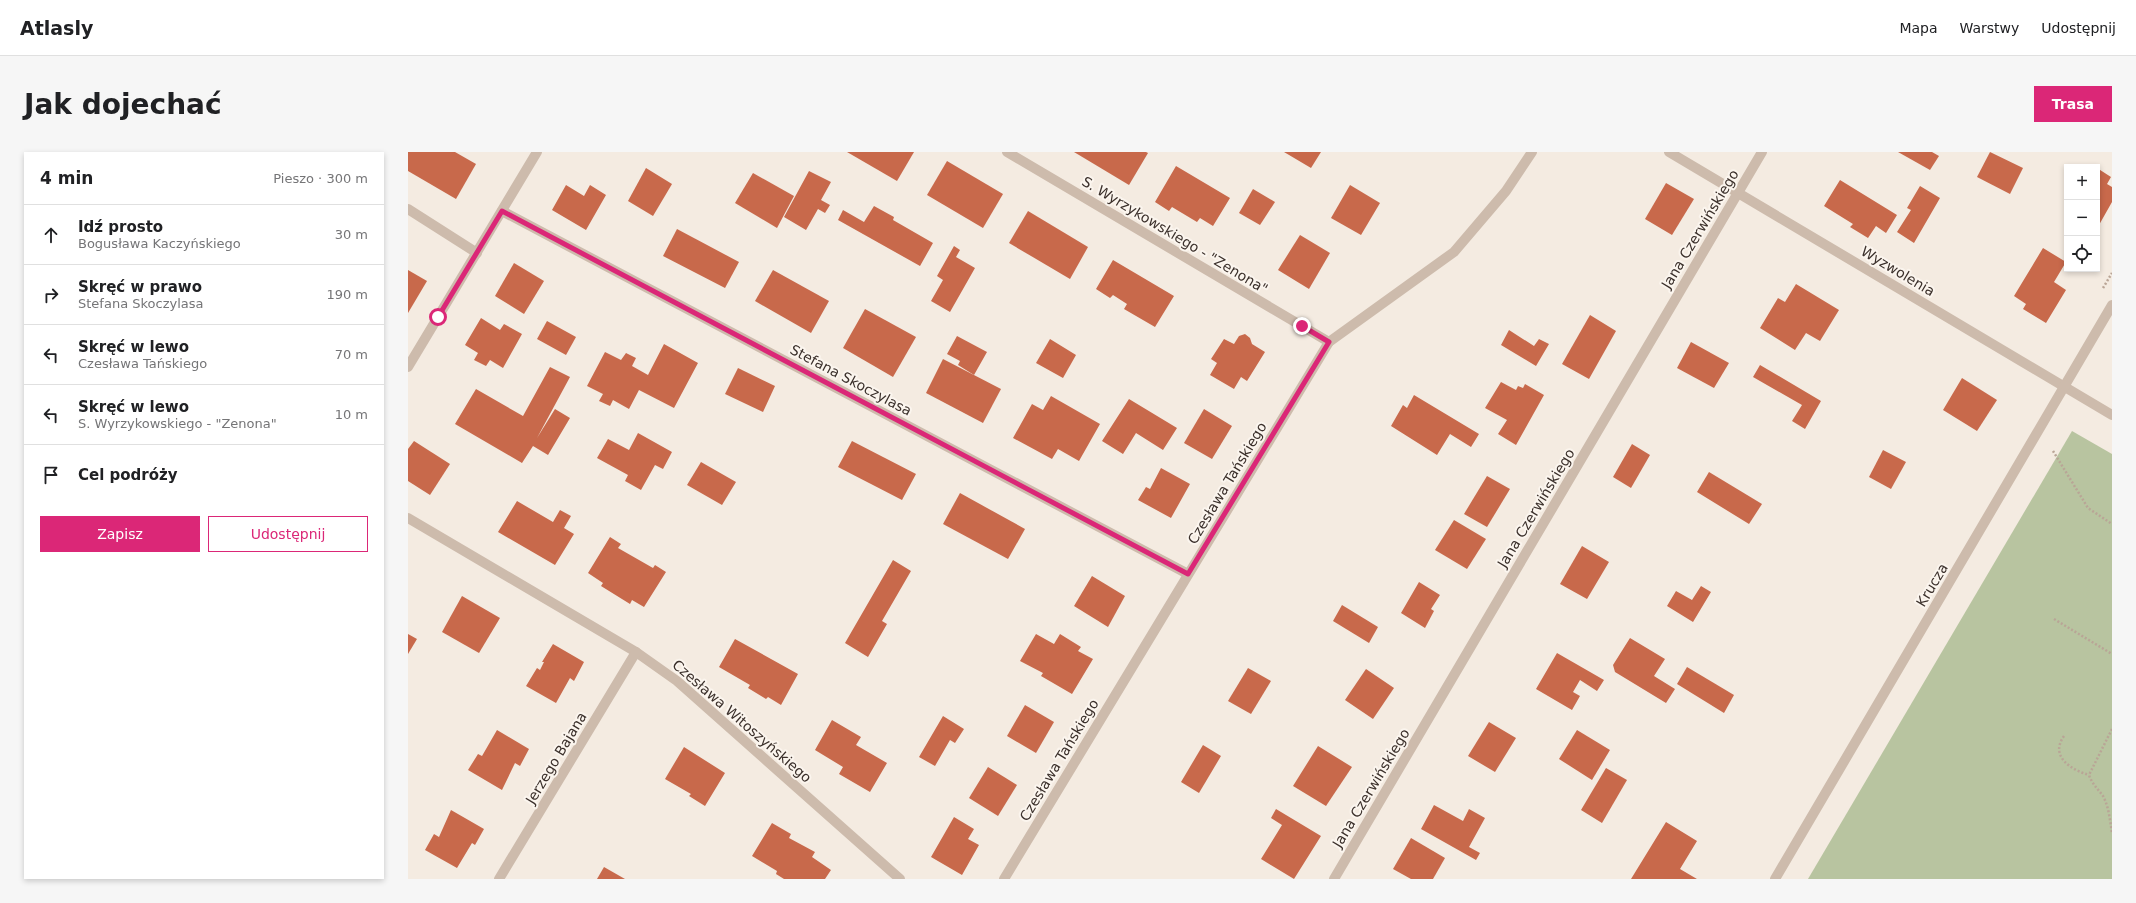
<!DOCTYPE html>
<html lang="pl">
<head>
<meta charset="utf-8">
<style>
	:root { --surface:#fff; --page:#f6f6f6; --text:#202124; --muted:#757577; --line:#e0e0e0; --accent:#db2777 }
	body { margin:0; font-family:"DejaVu Sans",sans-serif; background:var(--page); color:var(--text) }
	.controls { position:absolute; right:12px; top:12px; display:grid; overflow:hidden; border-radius:0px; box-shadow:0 2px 6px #0003 }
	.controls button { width:36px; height:36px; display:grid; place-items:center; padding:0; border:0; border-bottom:1px solid var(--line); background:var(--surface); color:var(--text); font:20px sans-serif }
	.stop { position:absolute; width:12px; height:12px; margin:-9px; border:3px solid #db2777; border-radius:50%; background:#fff }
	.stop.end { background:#db2777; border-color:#fff; box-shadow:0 1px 4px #0008 }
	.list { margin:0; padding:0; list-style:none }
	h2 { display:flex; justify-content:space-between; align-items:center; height:52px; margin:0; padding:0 16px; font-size:17px }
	h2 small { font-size:13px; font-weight:400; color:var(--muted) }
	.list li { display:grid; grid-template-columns:26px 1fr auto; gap:12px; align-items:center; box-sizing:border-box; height:60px; padding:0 16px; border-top:1px solid var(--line) }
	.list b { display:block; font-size:15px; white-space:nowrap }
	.list p { margin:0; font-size:13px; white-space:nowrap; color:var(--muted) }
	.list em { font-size:13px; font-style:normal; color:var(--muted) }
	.actions { display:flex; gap:8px; padding:12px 16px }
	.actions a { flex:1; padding:9px 0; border:1px solid var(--accent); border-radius:0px; text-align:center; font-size:14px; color:var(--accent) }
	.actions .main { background:var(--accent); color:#fff }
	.icon { flex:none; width:22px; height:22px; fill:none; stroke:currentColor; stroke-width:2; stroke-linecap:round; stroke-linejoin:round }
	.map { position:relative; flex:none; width:1704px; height:727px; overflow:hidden; border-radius:0px }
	header { display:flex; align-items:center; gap:24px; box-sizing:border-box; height:56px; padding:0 20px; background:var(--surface); border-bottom:1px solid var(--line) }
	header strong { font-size:19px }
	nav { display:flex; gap:22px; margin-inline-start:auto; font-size:14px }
	.intro { display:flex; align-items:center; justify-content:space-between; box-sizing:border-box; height:96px; padding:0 24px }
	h1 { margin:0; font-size:28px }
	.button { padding:10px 18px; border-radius:0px; background:var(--accent); color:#fff; font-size:14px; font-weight:700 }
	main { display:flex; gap:24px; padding:0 24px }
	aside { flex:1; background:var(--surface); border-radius:0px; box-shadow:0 2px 6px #0003 }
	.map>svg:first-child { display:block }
</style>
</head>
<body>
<header>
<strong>Atlasly</strong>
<nav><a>Mapa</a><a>Warstwy</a><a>Udostępnij</a></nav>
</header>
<div class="intro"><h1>Jak dojechać</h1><a class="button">Trasa</a></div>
<main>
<aside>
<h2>4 min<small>Pieszo · 300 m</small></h2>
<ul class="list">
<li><svg class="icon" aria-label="ahead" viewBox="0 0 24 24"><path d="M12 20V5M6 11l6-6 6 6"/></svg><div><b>Idź prosto</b><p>Bogusława Kaczyńskiego</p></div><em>30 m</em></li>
<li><svg class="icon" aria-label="right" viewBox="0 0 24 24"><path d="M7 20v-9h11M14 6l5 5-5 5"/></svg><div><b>Skręć w prawo</b><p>Stefana Skoczylasa</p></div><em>190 m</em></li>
<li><svg class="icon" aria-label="left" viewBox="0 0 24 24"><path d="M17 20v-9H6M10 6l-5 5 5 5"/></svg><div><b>Skręć w lewo</b><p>Czesława Tańskiego</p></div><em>70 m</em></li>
<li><svg class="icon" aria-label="left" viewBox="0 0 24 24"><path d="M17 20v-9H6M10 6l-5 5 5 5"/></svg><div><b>Skręć w lewo</b><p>S. Wyrzykowskiego - &quot;Zenona&quot;</p></div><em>10 m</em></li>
<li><svg class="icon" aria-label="arrive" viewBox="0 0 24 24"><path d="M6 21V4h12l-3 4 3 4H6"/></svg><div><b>Cel podróży</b></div></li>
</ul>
<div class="actions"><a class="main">Zapisz</a><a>Udostępnij</a></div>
</aside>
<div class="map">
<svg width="1704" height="727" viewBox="0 0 1704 727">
	<rect width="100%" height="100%" fill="#f4ebe1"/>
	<path fill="#b8c4a0" d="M1664 279 1704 302V727H1400Z"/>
	<g fill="#c8694b">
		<path d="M0 0H47L68 12 48 47 0 19Z"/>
		<path d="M439 0H506L489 29Z"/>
		<path d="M666 0H738L740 1 721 33Z"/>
		<path d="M876 0H913L903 16Z"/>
		<path d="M1490 0H1524L1531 4 1522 18Z"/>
		<path d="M1582 0 1615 16 1602 42 1569 25Z"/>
		<path d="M539 9 595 42 575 76 519 43Z"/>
		<path d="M768 14 822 46 805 74 792 66 789 70 764 55 761 59 747 50Z"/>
		<path d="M238 16 264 32 245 64 220 49Z"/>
		<path d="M1689 16 1703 25 1699 32 1704 35V50L1691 73 1689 71Z"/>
		<path d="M401 19 423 30 413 48 422 53 417 61 410 57 398 78 376 65Z"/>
		<path d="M345 21 386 44 369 76 327 51Z"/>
		<path d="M1432 28 1489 63 1478 81 1468 74 1460 86 1442 75 1445 72 1416 54Z"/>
		<path d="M1258 31 1286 47 1264 83 1237 67Z"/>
		<path d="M158 33 176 44 182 33 198 43 178 78 144 58Z"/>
		<path d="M942 33 972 51 953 83 923 66Z"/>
		<path d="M1512 34 1532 46 1506 91 1489 80 1503 58 1499 56Z"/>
		<path d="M845 37 867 50 852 73 831 61Z"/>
		<path d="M466 54 486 65 485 68 525 91 512 114 430 68 435 58 456 70Z"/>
		<path d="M620 59 680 95 662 127 601 91Z"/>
		<path d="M269 77 331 110 317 136 255 104Z"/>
		<path d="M892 83 922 101 901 137 870 118Z"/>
		<path d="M546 94 552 98 548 105 567 116 542 160 523 149 535 128 529 124Z"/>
		<path d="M1635 96 1658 110 1646 130 1658 138 1638 171 1615 157 1618 152 1606 144Z"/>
		<path d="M705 108 766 144 747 175 716 157 719 152 705 143 702 146 688 137Z"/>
		<path d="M106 111 136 129 116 162 87 144Z"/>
		<path d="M0 118 19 129 0 161Z"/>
		<path d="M365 118 421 149 403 181 347 149Z"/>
		<path d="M1388 132 1431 158 1412 189 1398 181 1387 198 1352 176 1370 146 1377 150Z"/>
		<path d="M457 157 508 185 485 225 435 196Z"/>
		<path d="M1182 163 1208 179 1181 227 1154 212Z"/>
		<path d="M73 166 92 178 96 172 114 182 95 216 82 208 78 214 66 208 70 201 57 193Z"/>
		<path d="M139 169 168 185 158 203 129 187Z"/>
		<path d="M1101 178 1126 194 1131 187 1141 192 1128 214 1093 193Z"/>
		<path d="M837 182 842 186 844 192 857 200 839 229 833 225 826 237 802 223 809 211 803 207 816 187 826 192 831 184Z"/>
		<path d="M549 184 579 200 566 223 550 213 552 209 539 202Z"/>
		<path d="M642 187 668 203 655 226 628 211Z"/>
		<path d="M1283 190 1321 211 1306 236 1269 216Z"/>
		<path d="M256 192 290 211 266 256 231 238 221 257 205 248 202 254 191 249 195 242 179 234 197 200 213 208 218 201 228 206 224 214 240 223Z"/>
		<path d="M535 207 593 237 575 271 518 241Z"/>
		<path d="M1352 213 1413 249 1397 277 1384 269 1394 253 1345 225Z"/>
		<path d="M142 215 162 225 129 286 147 257 162 266 140 303 125 294 114 311 47 272 68 237 115 264Z"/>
		<path d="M330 216 367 234 355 260 317 242Z"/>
		<path d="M1554 226 1589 248 1569 279 1535 258Z"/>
		<path d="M1093 230 1108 238 1110 234 1115 236 1117 232 1136 243 1108 293 1090 282 1099 268 1077 256Z"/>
		<path d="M1006 243 1071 282 1063 295 1042 282 1029 303 983 274 995 253 999 256Z"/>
		<path d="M643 244 692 272 671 309 650 297 644 307 605 286 624 252 635 258Z"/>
		<path d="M721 247 769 276 755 298 728 281 715 302 694 289Z"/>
		<path d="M796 257 824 274 804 307 776 291Z"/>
		<path d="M230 281 264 300 255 317 247 313 233 338 217 329 220 323 189 306 200 287 221 298Z"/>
		<path d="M6 289 42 312 22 343 0 329V297Z"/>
		<path d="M444 289 508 322 494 348 430 315Z"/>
		<path d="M1224 292 1242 303 1223 336 1205 325Z"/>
		<path d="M1475 298 1498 310 1483 337 1461 325Z"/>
		<path d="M293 310 328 330 314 353 279 333Z"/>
		<path d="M753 316 782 332 763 366 730 348 738 335 742 337Z"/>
		<path d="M1301 320 1354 352 1341 372 1289 340Z"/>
		<path d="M1079 324 1102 337 1079 375 1056 362Z"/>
		<path d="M552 341 617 377 600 407 535 372Z"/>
		<path d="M109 349 145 370 152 358 163 364 156 376 166 382 147 413 90 380Z"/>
		<path d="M1046 368 1078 387 1059 417 1027 398Z"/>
		<path d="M202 385 213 392 210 396 245 416 247 413 258 420 236 455 224 448 222 452 193 434 195 431 180 421Z"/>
		<path d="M1174 394 1201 410 1179 447 1152 432Z"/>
		<path d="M485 408 503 419 474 469 479 472 460 505 437 491Z"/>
		<path d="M684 424 717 444 700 475 666 454Z"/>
		<path d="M1011 430 1032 443 1023 457 1026 459 1017 476 993 461Z"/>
		<path d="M1293 434 1303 440 1285 470 1259 454 1268 439 1284 448Z"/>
		<path d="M54 444 92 466 71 501 34 480Z"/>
		<path d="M934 453 970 475 961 491 925 469Z"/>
		<path d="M0 482 9 487 0 502Z"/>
		<path d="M628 482 646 492 652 482 673 495 670 499 685 507 664 542 633 524 635 521 612 509Z"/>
		<path d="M1222 486 1257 507 1246 524 1267 537 1258 551 1207 520 1205 513Z"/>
		<path d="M327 487 390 522 373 553 360 545 358 547 340 536 342 533 311 515Z"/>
		<path d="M145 492 176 510 166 529 162 526 148 551 118 534 129 516 132 518 136 510H134Z"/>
		<path d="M1149 501 1196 528 1189 539 1172 528 1165 540 1172 544 1164 558 1128 537Z"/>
		<path d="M1279 515 1326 543 1316 561 1269 532Z"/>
		<path d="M840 516 863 529 843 562 820 549Z"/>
		<path d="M958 517 986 536 965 567 937 548Z"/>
		<path d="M617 553 646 570 628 601 599 584Z"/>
		<path d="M535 564 556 577 547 591 542 588 527 614 511 605Z"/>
		<path d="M424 568 453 585 448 593 479 611 462 640 431 622 435 615 407 598Z"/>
		<path d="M1081 570 1108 586 1087 620 1060 604Z"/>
		<path d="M89 578 121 597 112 614 107 611 94 638 60 618 70 602 74 604Z"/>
		<path d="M1169 578 1202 598 1184 628 1151 607Z"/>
		<path d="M795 593 813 604 791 641 773 630Z"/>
		<path d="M910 594 944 615 918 654 885 634Z"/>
		<path d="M276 595 317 621 297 654 281 644 283 642 257 627Z"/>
		<path d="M580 615 609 633 590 664 561 646Z"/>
		<path d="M1198 616 1219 628 1194 671 1173 658Z"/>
		<path d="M1026 653 1055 669 1061 657 1077 666 1061 695 1072 701 1068 708 1013 677Z"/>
		<path d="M868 657 913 684 886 727 853 707 874 673 863 666Z"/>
		<path d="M43 658 76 677 67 693 64 691 49 716 17 698 26 682 31 685Z"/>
		<path d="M546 665 566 677 560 687 571 693 554 723 523 705Z"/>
		<path d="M1258 670 1289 689 1272 717 1289 727H1223Z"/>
		<path d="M364 671 383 682 381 686 407 700 404 705 423 718 417 727H376L368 722 369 719 344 704Z"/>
		<path d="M1003 686 1037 706 1025 727H1003L985 717Z"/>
		<path d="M196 715 217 727H189Z"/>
	</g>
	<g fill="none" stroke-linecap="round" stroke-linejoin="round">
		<g stroke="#b9a596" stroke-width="2.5" stroke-dasharray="2 2" stroke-linecap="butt">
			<path d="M1695 136 1704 121"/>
			<path d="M1645 299 1680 356 1704 372"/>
			<path d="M1646 467 1704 502"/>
			<path d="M1704 577 1681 623C1684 632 1690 637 1695 644 1701 655 1702 669 1704 681"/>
			<path d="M1656 584C1641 605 1664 618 1681 623"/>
		</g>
		<g stroke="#cdbbac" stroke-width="10">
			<path d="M599 0 921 190"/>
			<path d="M1261 0 1704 263"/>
			<path d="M0 57 69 101"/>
			<path d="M94 59 780 422"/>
			<path d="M0 215 129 0"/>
			<path d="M0 366 228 500 269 529 492 727"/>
			<path d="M91 727 228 500"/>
			<path d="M596 727 921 190 1046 100 1098 39 1124 0"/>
			<path d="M926 727 1354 0"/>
			<path d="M1367 727 1704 153"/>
		</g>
	</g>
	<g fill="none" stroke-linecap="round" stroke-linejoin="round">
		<path stroke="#db2777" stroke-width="5" d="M30 165 94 59 780 422 921 190 894 174"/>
	</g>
	<g text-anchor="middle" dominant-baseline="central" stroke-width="4" stroke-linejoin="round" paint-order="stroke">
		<g font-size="14" fill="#3b302b" stroke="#fbf5ee">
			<text transform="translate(1292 77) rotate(-59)">Jana Czerwińskiego</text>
			<text transform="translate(767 83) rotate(31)">S. Wyrzykowskiego - "Zenona"</text>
			<text transform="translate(1490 119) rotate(31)">Wyzwolenia</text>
			<text transform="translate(443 228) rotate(28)">Stefana Skoczylasa</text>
			<text transform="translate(819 331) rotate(-59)">Czesława Tańskiego</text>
			<text transform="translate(1128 356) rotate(-59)">Jana Czerwińskiego</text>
			<text transform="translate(1524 433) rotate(-59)">Krucza</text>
			<text transform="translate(334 569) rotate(41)">Czesława Witoszyńskiego</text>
			<text transform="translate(148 606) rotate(-59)">Jerzego Bajana</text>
			<text transform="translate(651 608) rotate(-59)">Czesława Tańskiego</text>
			<text transform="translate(963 636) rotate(-59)">Jana Czerwińskiego</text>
		</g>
	</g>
</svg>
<div class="controls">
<button>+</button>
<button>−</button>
<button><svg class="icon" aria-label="locate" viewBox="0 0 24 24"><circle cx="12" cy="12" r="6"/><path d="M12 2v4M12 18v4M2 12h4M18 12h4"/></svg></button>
</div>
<div class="stop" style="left:30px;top:165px"></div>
<div class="stop end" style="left:894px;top:174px"></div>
</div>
</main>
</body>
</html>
